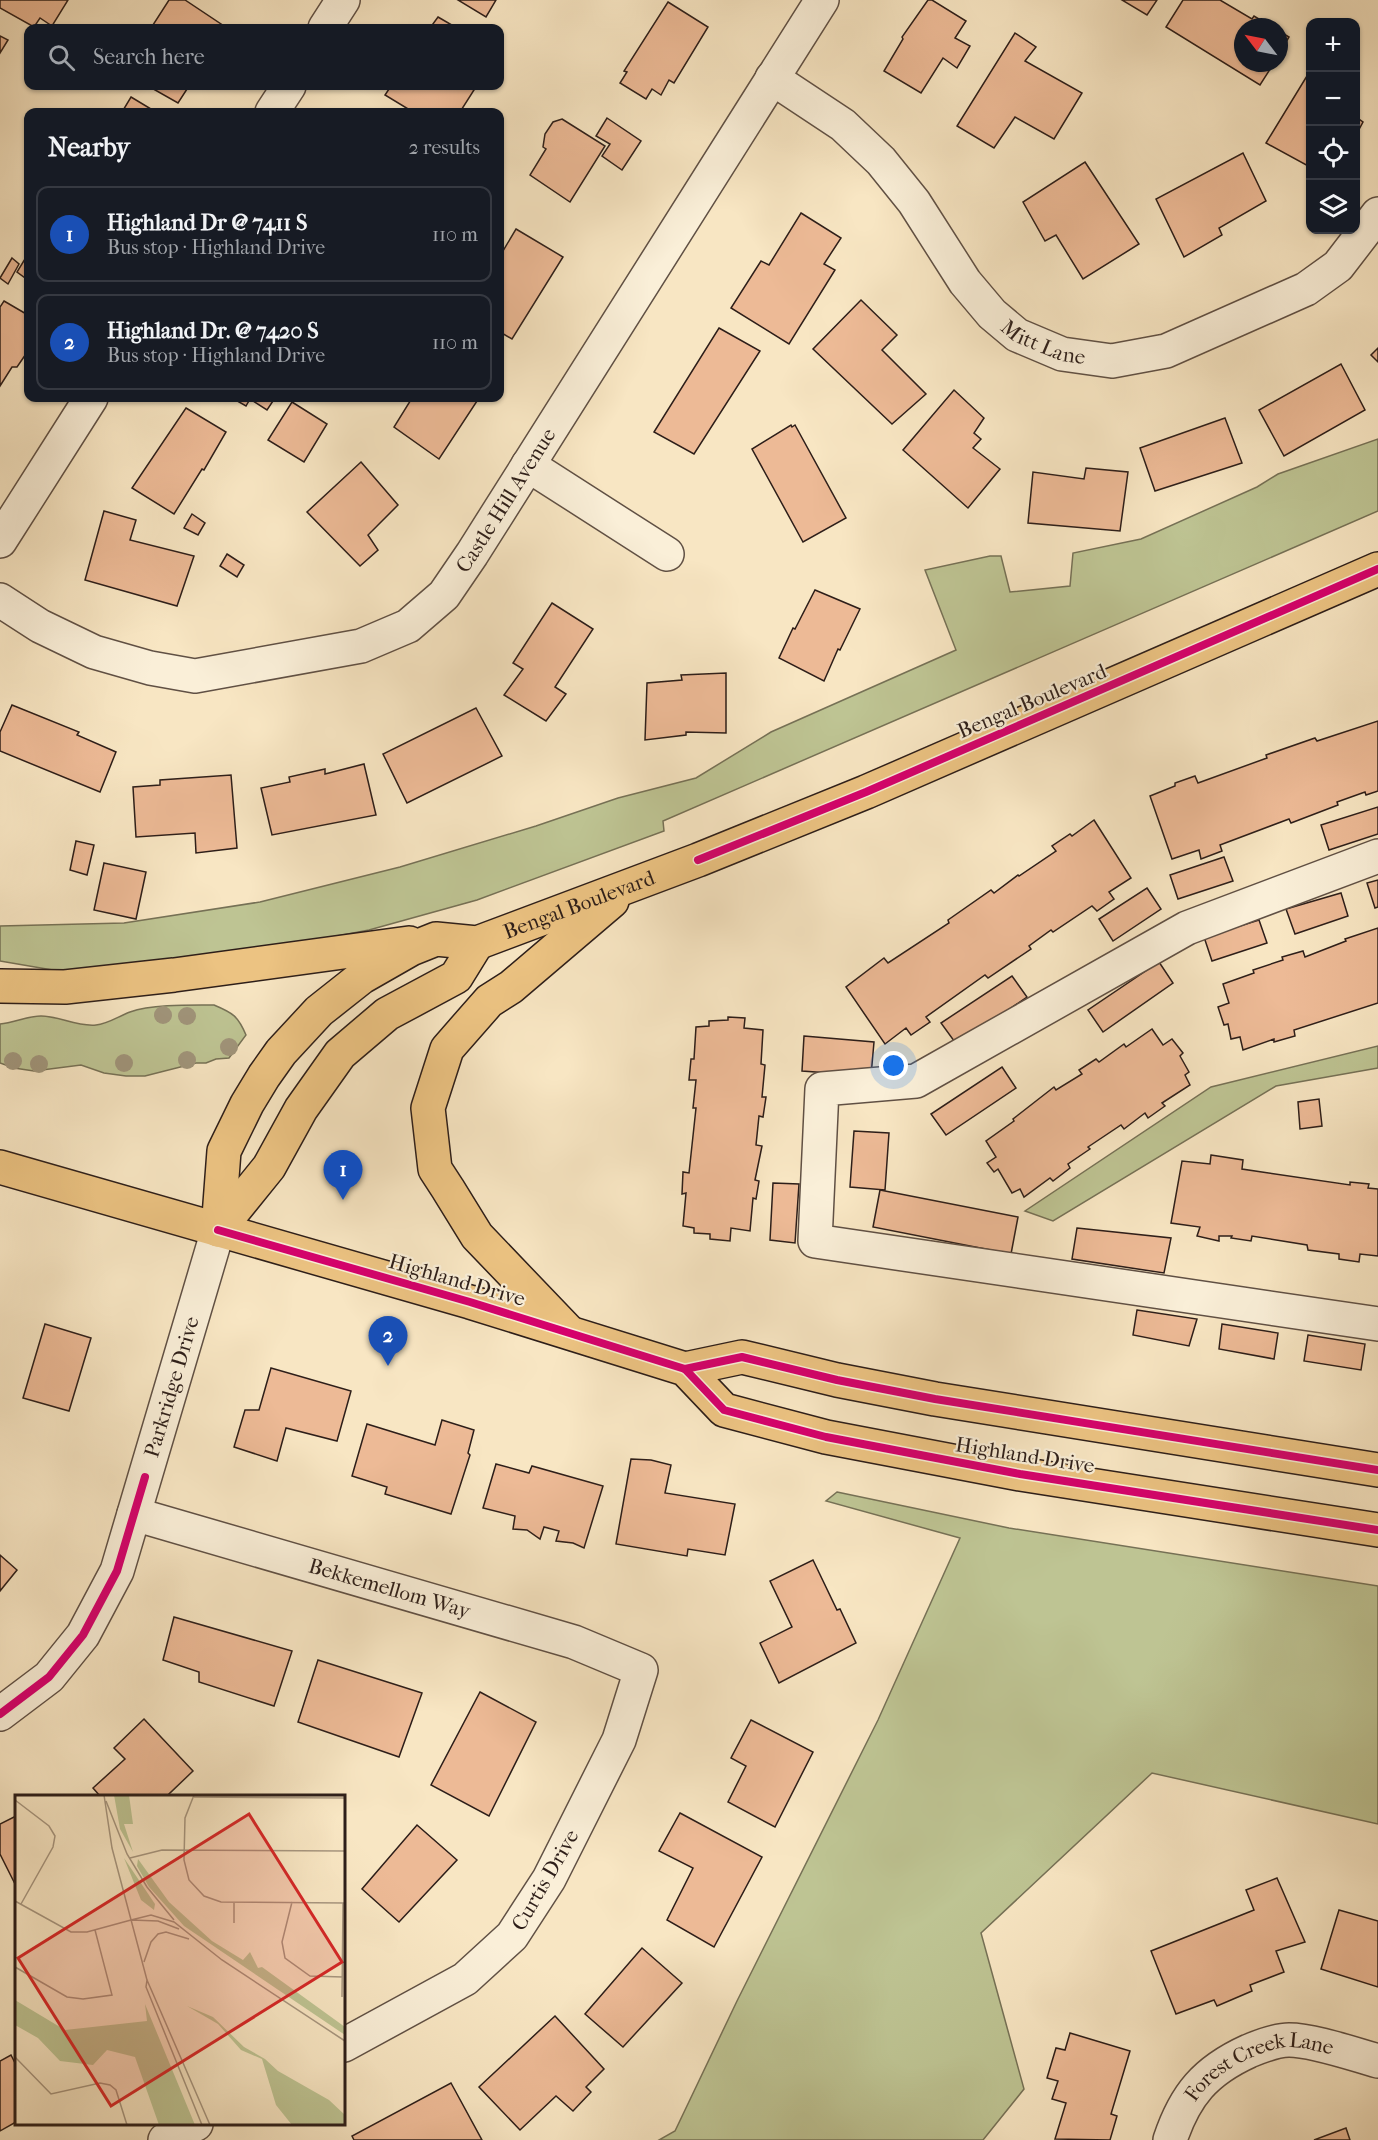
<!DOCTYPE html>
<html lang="en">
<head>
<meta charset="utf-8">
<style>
	:root { --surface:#171b24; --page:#20242c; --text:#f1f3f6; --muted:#9ea1a6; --line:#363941; --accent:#c59692 }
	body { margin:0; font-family:"IM FELL French Canon",serif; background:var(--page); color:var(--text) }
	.controls { position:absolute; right:18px; top:18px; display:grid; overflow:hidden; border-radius:12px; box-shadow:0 2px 4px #0004 }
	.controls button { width:54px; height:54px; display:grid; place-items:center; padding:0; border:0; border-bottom:2px solid var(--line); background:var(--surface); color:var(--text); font:30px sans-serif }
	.compass { position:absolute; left:1234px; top:18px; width:54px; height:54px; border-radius:50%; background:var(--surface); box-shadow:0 2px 4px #0004; rotate:302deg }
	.you { position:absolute; left:894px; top:1066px; width:21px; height:21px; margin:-15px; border:4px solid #fff; border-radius:50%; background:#1a73e8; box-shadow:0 0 0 9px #1a73e833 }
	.badge { display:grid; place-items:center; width:39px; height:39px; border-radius:50%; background:var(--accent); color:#fff; font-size:20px; font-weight:700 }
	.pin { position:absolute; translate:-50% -50px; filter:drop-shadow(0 2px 3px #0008) }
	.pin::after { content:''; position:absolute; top:32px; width:21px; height:18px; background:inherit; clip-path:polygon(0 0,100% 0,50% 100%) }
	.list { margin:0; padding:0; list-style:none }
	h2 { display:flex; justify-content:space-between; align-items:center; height:78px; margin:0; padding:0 24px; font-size:26px }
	h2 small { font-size:20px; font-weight:400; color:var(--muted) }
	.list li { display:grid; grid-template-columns:39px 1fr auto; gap:18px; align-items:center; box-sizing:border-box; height:96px; margin:0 12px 12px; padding:0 12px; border:2px solid var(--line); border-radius:12px }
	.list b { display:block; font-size:22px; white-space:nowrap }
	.list p { margin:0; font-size:20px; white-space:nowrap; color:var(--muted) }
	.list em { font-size:20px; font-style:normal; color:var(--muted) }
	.icon { flex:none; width:33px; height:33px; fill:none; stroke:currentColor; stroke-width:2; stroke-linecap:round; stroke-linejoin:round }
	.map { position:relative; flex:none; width:1378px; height:2140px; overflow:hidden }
	.search { position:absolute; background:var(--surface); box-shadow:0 2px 4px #0004; left:24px; top:24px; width:480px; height:66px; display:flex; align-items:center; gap:15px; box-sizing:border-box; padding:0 21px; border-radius:12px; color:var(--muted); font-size:22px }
	.panel { position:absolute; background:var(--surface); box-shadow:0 2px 4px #0004; left:24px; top:108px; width:480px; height:294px; border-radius:12px }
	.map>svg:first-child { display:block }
</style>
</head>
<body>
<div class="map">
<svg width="1378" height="2140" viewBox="0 0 1378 2140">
	<rect width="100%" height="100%" fill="#f8e6c3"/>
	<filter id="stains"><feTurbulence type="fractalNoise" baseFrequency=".00333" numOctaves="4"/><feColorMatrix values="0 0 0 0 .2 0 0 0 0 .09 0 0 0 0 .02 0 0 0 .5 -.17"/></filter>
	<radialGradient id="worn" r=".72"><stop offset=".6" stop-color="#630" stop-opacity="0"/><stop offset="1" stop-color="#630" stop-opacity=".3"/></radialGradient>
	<g fill="#bec493" stroke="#767156" stroke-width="1.5">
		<path d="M1378 439V511L663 821 664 831 477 900 369 930 273 948 70 973 0 961V926L124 923 260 902 400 867 536 826 618 798 696 778 771 732 956 650 925 570 990 556H1001L1010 592 1070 586 1073 553 1141 539 1257 487 1278 474Z"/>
		<path d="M214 1005C233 1013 238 1016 246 1035L229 1058 216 1059 206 1063H196L145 1076H126L104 1073 81 1065 34 1071 14 1068 0 1063V1024C14 1023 27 1016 41 1016 60 1016 76 1027 96 1025 108 1024 119 1016 130 1012 152 1004 191 1005 214 1005Z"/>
		<path d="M1378 1046V1068L1276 1086 1053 1221 1025 1211 1211 1087Z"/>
		<path d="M837 1492 1009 1528 1378 1586V1824L1152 1773 981 1933 1024 2089 983 2140H659L675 2131 737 2001 878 1720 960 1538 826 1501Z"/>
	</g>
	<g fill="#edba96" stroke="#2d1e19" stroke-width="1.5">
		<path d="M0 0H68L52 26 40 18 34 27 0 8Z"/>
		<path d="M169 0H185L227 28H151Z"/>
		<path d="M458 0H496L486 17Z"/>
		<path d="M928 0H932L966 21 955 38 970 46 957 68 943 58 921 93 884 71 903 39 902 37Z"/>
		<path d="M1122 0H1157L1147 15Z"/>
		<path d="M1183 0H1220L1252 19 1254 16 1272 27H1243V63H1274L1260 85 1166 27Z"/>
		<path d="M668 2 708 27 674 83 669 80 661 95 652 89 646 99 620 83 627 72 624 71Z"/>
		<path d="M438 17 457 28H430Z"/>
		<path d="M1279 31 1289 37 1279 54Z"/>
		<path d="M1015 33 1036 47 1025 61 1082 93 1054 139 1015 117 994 148 957 126Z"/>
		<path d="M0 36 8 40 0 53Z"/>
		<path d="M1310 71V167L1266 143Z"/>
		<path d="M148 86H189L178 103Z"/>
		<path d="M391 86H467L474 90 460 112H413L385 95Z"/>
		<path d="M131 97 156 112H122Z"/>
		<path d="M1356 117 1363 122 1356 135Z"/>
		<path d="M607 118 641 141 622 170 602 156 610 144 596 136Z"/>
		<path d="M562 119 605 146 570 202 530 175 546 149 543 147 545 134 553 122Z"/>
		<path d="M1243 153 1266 201 1219 228 1222 235 1184 257 1156 199Z"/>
		<path d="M1085 162 1139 244 1083 279 1056 235 1045 241 1023 202Z"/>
		<path d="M801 213 841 238 824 264 835 270 789 344 731 308 761 261 769 265Z"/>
		<path d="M516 229 563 257 512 339 500 332V256Z"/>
		<path d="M28 254V280L17 272Z"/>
		<path d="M12 258 19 264 8 284 0 278Z"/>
		<path d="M861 300 897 335 882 350 926 394 892 424 813 349Z"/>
		<path d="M4 301 28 315V351L17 367H12L0 386V307Z"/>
		<path d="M719 328 760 351 694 454 654 432Z"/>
		<path d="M1378 348V362L1371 355Z"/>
		<path d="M1341 364 1365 410 1284 456 1259 410Z"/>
		<path d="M954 390 984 418 974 433 981 439 973 448 1000 469 968 508 903 450Z"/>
		<path d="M232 398H275L267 410 250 399 246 406Z"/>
		<path d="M412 398H479L439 459 394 427Z"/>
		<path d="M292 402 327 424 304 462 268 440Z"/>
		<path d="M186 408 226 432 204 470 202 469 174 514 132 488Z"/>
		<path d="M1225 418 1242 463 1155 491 1140 448Z"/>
		<path d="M791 425 792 427 795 425 846 518 803 542 752 449Z"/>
		<path d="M361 462 398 505 368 535 378 550 360 566 307 512Z"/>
		<path d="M1086 468 1128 472 1120 531 1028 523 1033 472 1084 479Z"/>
		<path d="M104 511 136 520 130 540 194 556 177 606 85 580Z"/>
		<path d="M192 514 205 523 198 535 184 528Z"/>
		<path d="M227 554 244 565 237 577 220 566Z"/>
		<path d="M815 590 860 609 840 650 838 649 824 681 779 658 793 628 795 629Z"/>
		<path d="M552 603 593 629 555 687 566 694 546 721 504 695 523 669 513 663Z"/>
		<path d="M726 673V733L686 732V735L645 740 647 683 682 680 681 675Z"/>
		<path d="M12 705 79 732 77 735 116 752 100 792 0 751V732Z"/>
		<path d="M476 708 502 756 407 803 383 754Z"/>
		<path d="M1378 721V791L1366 795 1365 792 1337 802 1338 805 1291 823 1289 819 1220 845 1222 851 1201 859 1199 850 1172 859 1150 796 1175 786V783L1195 776 1198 783 1267 758 1266 755 1315 738 1317 741Z"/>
		<path d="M364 764 376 815 272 835 261 788 290 782 289 777 325 769V774Z"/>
		<path d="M231 775 237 848 196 853 195 833 136 837 133 787 160 785V780Z"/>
		<path d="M1378 807V834L1329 850 1321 825Z"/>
		<path d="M1094 820 1131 878 1109 892 1114 899 1097 911 1092 906 1053 932 1051 930 1029 946 1031 949 988 978 985 975 926 1017 930 1022 911 1035 906 1028 885 1044 846 987 884 958 888 963 949 923 948 920 991 890 994 893 1018 875 1019 876 1056 851 1052 846 1070 834 1072 836Z"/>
		<path d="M76 841 94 845 87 875 70 870Z"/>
		<path d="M1224 857 1233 881 1178 899 1170 875Z"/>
		<path d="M104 863 146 872 136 919 94 910Z"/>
		<path d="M1378 880V907L1375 908 1367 883Z"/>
		<path d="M1147 888 1161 909 1113 941 1099 919Z"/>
		<path d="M1341 893 1348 916 1295 934 1286 909Z"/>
		<path d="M1259 920 1267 943 1212 961 1204 937Z"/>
		<path d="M1378 928V1003L1294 1030 1295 1036 1274 1042V1039L1243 1050 1240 1037 1231 1039 1228 1024 1224 1025 1218 1007 1229 1003 1223 984 1254 973 1253 970 1283 960 1282 957 1303 951 1305 957 1346 941 1345 939Z"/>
		<path d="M1159 962 1173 983 1103 1032 1088 1010Z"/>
		<path d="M1012 976 1027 997 957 1045 941 1023Z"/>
		<path d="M728 1017 745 1018 744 1028 763 1030 761 1064 765 1065 762 1097H766L763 1117 759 1116 756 1145 762 1146 755 1180 759 1181 756 1199 753 1198 750 1231 731 1228 730 1241 710 1239V1234L694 1233V1228L683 1226 686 1193 682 1194 683 1172 689 1173 696 1108H693L696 1080H689L691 1059H694L696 1027 709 1026V1021L728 1020Z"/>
		<path d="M1152 1029 1163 1045 1172 1039 1183 1053 1180 1056 1189 1072 1185 1075 1190 1085 1162 1103 1165 1106 1148 1118 1145 1113 1124 1129 1121 1125 1088 1147 1090 1149 1068 1164 1070 1168 1053 1181 1050 1178 1024 1197 1020 1189 1012 1193 998 1169 994 1172 987 1163 996 1157 986 1141 1014 1121 1013 1119 1054 1087 1056 1090 1082 1074 1079 1070 1096 1059 1099 1062 1124 1044 1126 1047Z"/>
		<path d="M804 1036 874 1042 871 1076 802 1071Z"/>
		<path d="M1002 1067 1016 1088 946 1135 931 1114Z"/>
		<path d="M1319 1099 1322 1126 1300 1129 1298 1102Z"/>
		<path d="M854 1131 889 1133 885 1190 850 1187Z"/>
		<path d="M1211 1155 1243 1160 1242 1169 1350 1185V1182L1369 1184 1368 1188 1378 1189V1256L1360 1254 1359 1262 1339 1259V1254L1308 1250 1307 1245 1252 1236 1251 1241 1231 1238 1232 1236H1219V1241L1197 1236 1200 1227 1171 1223 1182 1161 1210 1164Z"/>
		<path d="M773 1183 799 1184 795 1243 770 1240Z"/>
		<path d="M880 1190 1018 1217 1011 1254 873 1227Z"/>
		<path d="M1077 1228 1171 1238 1164 1273 1072 1259Z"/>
		<path d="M1137 1310 1197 1319 1189 1346 1133 1335Z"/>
		<path d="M45 1324 91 1338 69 1411 23 1398Z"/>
		<path d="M1222 1324 1278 1333 1274 1359 1219 1349Z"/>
		<path d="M1308 1335 1365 1344 1361 1370 1304 1361Z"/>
		<path d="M271 1368 351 1391 337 1441 286 1428 277 1461 234 1447 245 1410H259Z"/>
		<path d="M442 1420 474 1430 468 1453 470 1455 451 1514 385 1494 387 1487 352 1476 367 1424 435 1445Z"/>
		<path d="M631 1459 651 1460 671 1465 665 1493 735 1504 725 1555 688 1549 687 1556 616 1544Z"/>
		<path d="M496 1464 529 1473 532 1466 603 1486 584 1548 573 1543 556 1541 559 1531 544 1527 540 1539 527 1530 513 1529 515 1516 483 1508Z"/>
		<path d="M0 1555 17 1570 0 1591Z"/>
		<path d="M813 1560 837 1610 840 1609 856 1643 779 1683 760 1643 792 1627 770 1581Z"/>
		<path d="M174 1617 292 1651 274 1706 199 1682V1672L163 1660Z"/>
		<path d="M318 1660 422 1693 399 1757 298 1722Z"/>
		<path d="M480 1692 536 1722 489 1816 431 1785Z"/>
		<path d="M144 1719 193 1771 169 1794 172 1796H100L93 1788 125 1759 114 1748Z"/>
		<path d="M751 1720 813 1752 775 1827 728 1802 746 1766 731 1758Z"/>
		<path d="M680 1813 762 1857 714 1947 667 1920 693 1868 659 1851Z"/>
		<path d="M16 1816V1886L0 1854V1824Z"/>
		<path d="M417 1825 457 1860 399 1922 362 1889Z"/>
		<path d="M1277 1878 1305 1942 1276 1951 1284 1972 1250 1985 1252 1991 1217 2006 1214 2000 1176 2014 1151 1951 1254 1910 1246 1890Z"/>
		<path d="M1339 1910 1378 1921V1987L1321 1969Z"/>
		<path d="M642 1948 682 1983 623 2047 585 2014Z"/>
		<path d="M555 2016 604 2069 586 2087 591 2092 573 2111 556 2096 520 2130 479 2087Z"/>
		<path d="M1070 2033 1130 2051 1111 2114 1117 2116 1110 2140 1055 2139 1066 2103 1052 2099 1058 2081 1047 2078 1056 2048 1065 2050Z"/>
		<path d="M11 2055 16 2065V2122L0 2131V2061Z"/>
		<path d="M451 2083 482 2140H354L352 2136Z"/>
		<path d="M1346 2128 1350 2140H1314Z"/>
	</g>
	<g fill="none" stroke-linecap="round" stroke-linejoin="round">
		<g stroke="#605044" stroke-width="36">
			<g id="minor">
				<path d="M325 28 343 0"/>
				<path id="s1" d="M772 78 843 125 881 161 914 202 965 282 992 314 1017 335 1062 354 1112 361 1166 351 1306 289 1338 266 1378 214"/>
				<path d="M272 112 289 86"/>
				<path d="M528 465 667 554"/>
				<path d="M0 541 91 398"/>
				<path id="s2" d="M0 600 40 626 94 652 150 668 195 676 361 646 408 626 444 595 472 554 822 0"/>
				<path d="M1378 856 1187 928 916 1081 822 1089 815 1241 1378 1324"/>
				<path id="s3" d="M134 1514 574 1642 641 1670 619 1740 549 1879 512 1936 465 1979 344 2045"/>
				<path id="s4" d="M0 1714 49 1677 83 1635 117 1571 218 1230"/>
				<path d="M165 2140 196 2124"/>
				<path id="s5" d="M1170 2140C1185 2095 1205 2071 1249 2051 1261 2046 1276 2040 1289 2040 1313 2040 1353 2054 1378 2061"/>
			</g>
		</g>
		<g stroke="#2d1e19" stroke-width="36">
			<g id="major">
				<path d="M0 986 65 987 174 975 409 943"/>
				<path d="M0 1167 470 1302 685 1369 724 1410 826 1437 1020 1474 1378 1530"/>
				<path id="s6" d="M218 1230 224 1151 247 1104 264 1076 281 1052 319 1011 362 977 411 949 436 939 477 943 698 860 866 792 1378 569"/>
				<path d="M218 1230 269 1167 301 1109 340 1054 387 1014 456 977 477 943"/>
				<path d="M566 1329 477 1236 448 1189 435 1169 428 1108 447 1049 489 1001 511 987 612 901"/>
				<path d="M685 1369 742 1357 837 1380 935 1399 1378 1470"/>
			</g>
		</g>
		<use href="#minor" stroke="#faefd8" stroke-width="33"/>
		<use href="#major" stroke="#ecc382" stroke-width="33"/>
		<g stroke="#faefd8" stroke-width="11">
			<g id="cycleway">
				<path d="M698 860 866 792 1378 569"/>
				<path d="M218 1230 470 1302 685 1369 724 1410 826 1437 1020 1474 1378 1530"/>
				<path d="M685 1369 742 1357 837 1380 935 1399 1378 1470"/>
				<path d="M0 1714 49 1677 83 1635 117 1571 145 1477"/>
			</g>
		</g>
		<use href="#cycleway" stroke="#d6006c" stroke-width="8"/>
	</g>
	<g fill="#a0947a">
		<circle cx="163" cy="1015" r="9"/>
		<circle cx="187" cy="1016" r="9"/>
		<circle cx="229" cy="1047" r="9"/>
		<circle cx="187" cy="1060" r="9"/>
		<circle cx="13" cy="1061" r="9"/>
		<circle cx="124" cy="1063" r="9"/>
		<circle cx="39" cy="1064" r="9"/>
	</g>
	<g text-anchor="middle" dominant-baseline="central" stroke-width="4.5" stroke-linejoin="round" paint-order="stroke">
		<g font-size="21" fill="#2d1e19" stroke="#faefd8">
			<text stroke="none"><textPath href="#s1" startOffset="387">Mitt Lane</textPath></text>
			<text stroke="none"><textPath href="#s2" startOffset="592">Castle Hill Avenue</textPath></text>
			<text transform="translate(1032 701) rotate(-23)">Bengal Boulevard</text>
			<text stroke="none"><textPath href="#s6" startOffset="538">Bengal Boulevard</textPath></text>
			<text transform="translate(457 1280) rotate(16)">Highland Drive</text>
			<text stroke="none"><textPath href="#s4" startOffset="380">Parkridge Drive</textPath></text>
			<text transform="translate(1025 1455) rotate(9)">Highland Drive</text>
			<text stroke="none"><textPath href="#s3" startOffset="266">Bekkemellom Way</textPath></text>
			<text transform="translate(545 1880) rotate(-60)">Curtis Drive</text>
			<text stroke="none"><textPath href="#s5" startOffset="128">Forest Creek Lane</textPath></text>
		</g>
	</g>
	<g transform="translate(15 1795)">
		<rect width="330" height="330" fill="#f8e6c3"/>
		<path d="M99 0H114L118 29H109L118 57 105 34ZM109 63 140 109 139 115 126 105ZM123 64 154 107 197 146 228 165 235 157 243 173 247 172 330 232V240L169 131 134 92 122 71ZM0 205 50 235 132 226 130 209 180 330H144L120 262 92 255 78 270 45 266 23 243 0 230ZM172 211 198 222 229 252 250 264 263 276 314 305 330 320V330H277L261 310 247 264 226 255 203 229Z" fill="#bec493"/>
		<path fill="none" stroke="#a7967f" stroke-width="1.5" d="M89 0 97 53 132 185 131 192 187 330M179 0 170 23 169 65 174 85 189 101 206 107 330 108M179 2 330 3M0 5 34 31 40 41 38 52 6 109M91 6 112 59 132 92 159 125M115 63 147 55 330 56M0 106 56 137H72L116 125M277 107 267 147 270 163 295 181 328 182M116 125 136 120 159 127 207 165 330 246M116 125 143 126 164 134M219 128V107M129 167 136 147 143 139 151 137 174 144M0 172 52 202 68 204 97 200 80 135M132 185 195 330M327 202 328 108M0 262 36 299 85 288 95 290 101 295 112 330"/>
		<path fill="#d62828" fill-opacity="0.15" stroke="#d62828" stroke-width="3" d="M234 19 327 167 96 311 3 163Z"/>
		<rect width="330" height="330" fill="none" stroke="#2d1e19" stroke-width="3"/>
	</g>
	<rect width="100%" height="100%" filter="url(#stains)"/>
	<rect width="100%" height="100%" fill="url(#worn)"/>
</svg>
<div class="controls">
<button>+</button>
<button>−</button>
<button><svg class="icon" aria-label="locate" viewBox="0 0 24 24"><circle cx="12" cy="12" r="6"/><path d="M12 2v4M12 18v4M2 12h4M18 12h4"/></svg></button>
<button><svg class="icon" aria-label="layers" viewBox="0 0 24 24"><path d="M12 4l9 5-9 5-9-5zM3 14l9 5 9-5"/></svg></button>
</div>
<svg class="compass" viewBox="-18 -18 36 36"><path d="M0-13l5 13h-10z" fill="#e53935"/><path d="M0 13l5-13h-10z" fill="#9ea1a6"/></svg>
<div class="you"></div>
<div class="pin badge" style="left:343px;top:1200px;background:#1a4fb4">1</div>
<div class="pin badge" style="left:388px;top:1366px;background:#1a4fb4">2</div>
<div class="search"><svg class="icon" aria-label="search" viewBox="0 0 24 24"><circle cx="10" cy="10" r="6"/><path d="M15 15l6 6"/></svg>Search here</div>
<section class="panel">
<h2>Nearby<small>2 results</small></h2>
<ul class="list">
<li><span class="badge" style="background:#1a4fb4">1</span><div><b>Highland Dr @ 7411 S</b><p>Bus stop · Highland Drive</p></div><em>110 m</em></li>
<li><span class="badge" style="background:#1a4fb4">2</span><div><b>Highland Dr. @ 7420 S</b><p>Bus stop · Highland Drive</p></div><em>110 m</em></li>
</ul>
</section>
</div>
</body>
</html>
